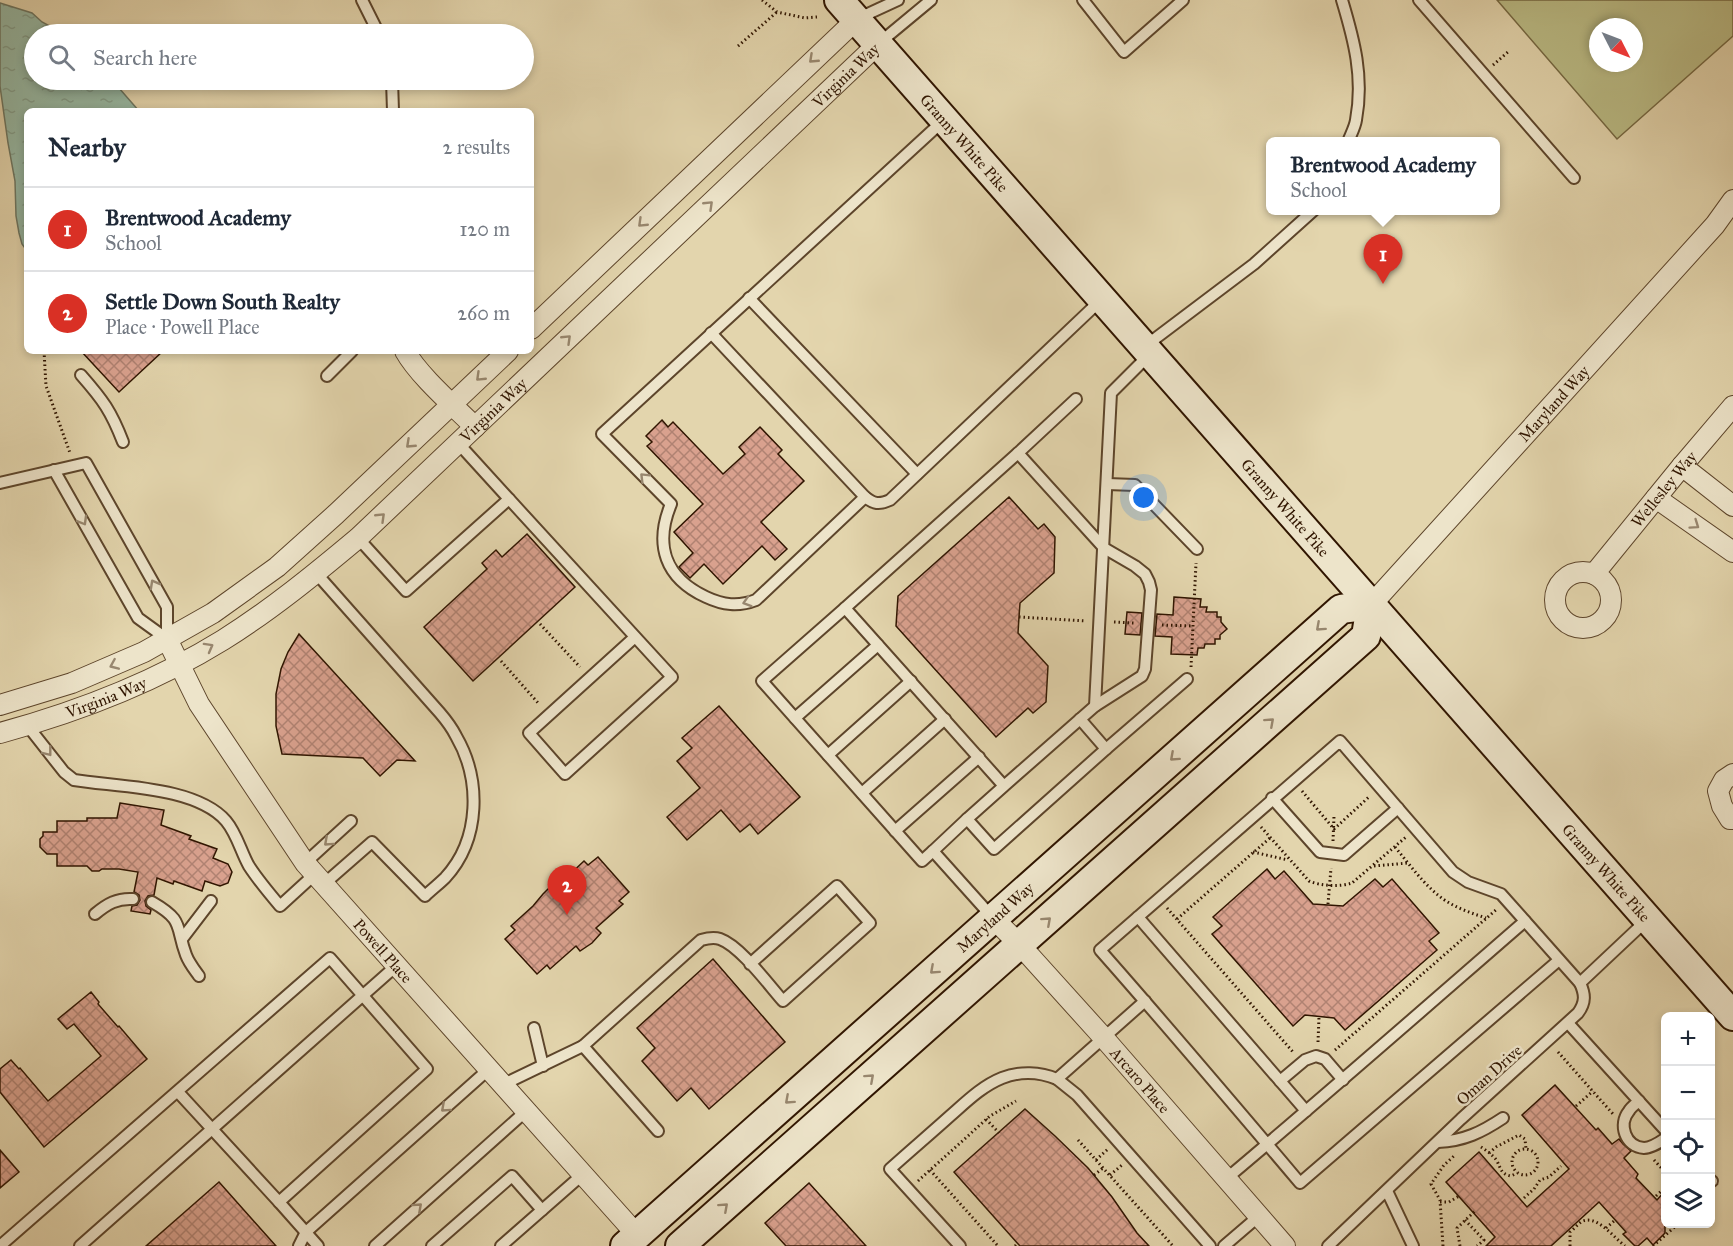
<!DOCTYPE html>
<html lang="en">
<head>
<meta charset="utf-8">
<style>
	:root { --surface:#fff; --page:#f6f6f7; --text:#1f2937; --muted:#747a83; --line:#e0e1e3; --accent:#d93025 }
	body { margin:0; font-family:"IM FELL Great Primer",serif; background:var(--page); color:var(--text) }
	.controls { position:absolute; right:18px; bottom:18px; display:grid; overflow:hidden; border-radius:9px; box-shadow:0 3px 9px #0003 }
	.controls button { width:54px; height:54px; display:grid; place-items:center; padding:0; border:0; border-bottom:2px solid var(--line); background:var(--surface); color:var(--text); font:30px sans-serif }
	.compass { position:absolute; left:1589px; top:18px; width:54px; height:54px; border-radius:50%; background:var(--surface); box-shadow:0 3px 9px #0003; rotate:132deg }
	.you { position:absolute; left:1144px; top:498px; width:21px; height:21px; margin:-15px; border:4px solid #fff; border-radius:50%; background:#1a73e8; box-shadow:0 0 0 9px #1a73e833 }
	.badge { display:grid; place-items:center; width:39px; height:39px; border-radius:50%; background:var(--accent); color:#fff; font-size:20px; font-weight:700 }
	.pin { position:absolute; translate:-50% -50px; filter:drop-shadow(0 2px 3px #0008) }
	.pin::after { content:''; position:absolute; top:32px; width:21px; height:18px; background:inherit; clip-path:polygon(0 0,100% 0,50% 100%) }
	.popup { position:absolute; left:1266px; top:137px; width:234px; height:78px; box-sizing:border-box; display:grid; place-content:center; border-radius:9px; background:var(--surface); filter:drop-shadow(0 2px 4px #0005); font-size:20px; white-space:nowrap; color:var(--muted) }
	.popup b { font-size:22px; color:var(--text) }
	.popup::after { content:''; position:absolute; left:50%; top:100%; margin-left:-12px; border:12px solid transparent; border-top-color:var(--surface) }
	.list { margin:0; padding:0; list-style:none }
	h2 { display:flex; justify-content:space-between; align-items:center; height:78px; margin:0; padding:0 24px; font-size:26px }
	h2 small { font-size:20px; font-weight:400; color:var(--muted) }
	.list li { display:grid; grid-template-columns:39px 1fr auto; gap:18px; align-items:center; box-sizing:border-box; height:84px; padding:0 24px; border-top:2px solid var(--line) }
	.list b { display:block; font-size:22px; white-space:nowrap }
	.list p { margin:0; font-size:20px; white-space:nowrap; color:var(--muted) }
	.list em { font-size:20px; font-style:normal; color:var(--muted) }
	.icon { flex:none; width:33px; height:33px; fill:none; stroke:currentColor; stroke-width:2; stroke-linecap:round; stroke-linejoin:round }
	.map { position:relative; flex:none; width:1733px; height:1246px; overflow:hidden }
	.search { position:absolute; background:var(--surface); box-shadow:0 3px 9px #0003; left:24px; top:24px; width:510px; height:66px; display:flex; align-items:center; gap:15px; box-sizing:border-box; padding:0 21px; border-radius:33px; color:var(--muted); font-size:22px }
	.panel { position:absolute; background:var(--surface); box-shadow:0 3px 9px #0003; left:24px; top:108px; width:510px; height:246px; border-radius:9px }
	.map>svg:first-child { display:block }
</style>
</head>
<body>
<div class="map">
<svg width="1733" height="1246" viewBox="0 0 1733 1246">
	<defs>
		<pattern id="water-ripples" width="26" height="14" patternUnits="userSpaceOnUse" patternTransform="scale(1.5)"><rect width="26" height="14" fill="#96b9a5"/><path d="M2 4q2-2 4 0t4 0M15 11q2-2 4 0t4 0" fill="none" stroke="#829e8c"/></pattern>
		<pattern id="building-cross-hatch" width="8" height="8" patternUnits="userSpaceOnUse" patternTransform="scale(1.5)"><rect width="8" height="8" fill="#d9a18e"/><path d="M0 0l8 8M0 8l8-8" fill="none" stroke="#b08272"/></pattern>
	</defs>
	<rect width="100%" height="100%" fill="#e3d5ad"/>
	<filter id="stains"><feTurbulence type="fractalNoise" baseFrequency=".00333" numOctaves="4"/><feColorMatrix values="0 0 0 0 .2 0 0 0 0 .09 0 0 0 0 .02 0 0 0 .5 -.17"/></filter>
	<radialGradient id="worn" r=".72"><stop offset=".6" stop-color="#630" stop-opacity="0"/><stop offset="1" stop-color="#630" stop-opacity=".3"/></radialGradient>
	<path fill="#babb85" stroke="#756842" stroke-width="1.5" fill-rule="evenodd" d="M1497 0H1733V36L1617 139ZM1598 27H1634V63H1598Z"/>
	<path fill="url(#water-ripples)" stroke="#6d7763" stroke-width="1.5" d="M0 3 32 13 42 22 64 34H34V80H112L139 111H27V251L22 244 19 233 16 216 15 181 8 143 0 86Z"/>
	<g fill="url(#building-cross-hatch)" stroke="#301500" stroke-width="1.5">
		<path d="M81 351H163L119 392Z"/>
		<path d="M662 420 668 427 673 422 723 474 745 454 739 447 760 427 782 450 778 454 804 481 761 522 787 549 775 560 762 546 723 584 704 564 690 578 679 567 693 553 674 532 703 504 647 446 652 442 646 436Z"/>
		<path d="M1009 497 1038 529 1044 524 1055 537 1054 573 1020 603 1019 617 1018 633 1048 666 1046 702 1033 713 1028 708 996 737 896 626 898 596Z"/>
		<path d="M527 534 575 587 473 681 424 627 487 569 482 563 496 550 502 557Z"/>
		<path d="M1174 597 1201 599 1200 607H1207L1206 612H1217V617H1221V622L1227 629 1220 635V639H1215V644H1205L1204 648H1198L1197 655 1171 654 1172 637 1155 636 1157 614 1173 615Z"/>
		<path d="M1127 612 1142 613 1140 635 1125 634Z"/>
		<path d="M299 634 415 761 397 760 380 776 363 758 282 754 276 726V694L281 669 288 652Z"/>
		<path d="M719 706 800 797 758 834 750 824 740 832 721 810 687 840 667 817 700 788 677 761 692 748 682 738Z"/>
		<path d="M120 803 164 810 161 825 191 836 189 839 217 849 213 858 228 864 232 872 228 883 220 886 205 881 202 891 174 881 173 884 157 878 154 895 148 896 145 901 146 906 151 910 150 914 131 911 132 906 137 905 140 900 139 895 134 892 138 872 119 869H102L99 871H92L87 866H57V854H47L40 847V839L43 836V832H57V821H87V818H117Z"/>
		<path d="M598 857 629 892 619 901 623 904 596 928 601 933 592 943 580 951 576 946 550 969 547 965 537 974 505 939 515 930 511 926 533 906 543 894 551 886 566 878 584 861 588 865Z"/>
		<path d="M1267 869 1275 879 1284 871 1313 904 1343 906 1375 879 1383 887 1392 879 1439 933 1429 941 1437 950 1345 1030 1334 1018 1305 1015 1293 1026 1212 934 1222 926 1213 917Z"/>
		<path d="M713 959 785 1042 709 1109 691 1088 677 1101 642 1061 655 1048 637 1028Z"/>
		<path d="M91 992 99 1002 98 1004 118 1027 119 1026 147 1059 44 1147 0 1092V1069L11 1060 19 1069 20 1068 48 1101 101 1056 74 1024 67 1029 58 1019Z"/>
		<path d="M1555 1085 1596 1130 1598 1128 1612 1144 1619 1139 1623 1144 1631 1151 1624 1158 1638 1174 1636 1178 1657 1200 1665 1191V1233L1653 1245 1647 1238 1638 1246H1635L1623 1234 1626 1232 1599 1202 1551 1246H1486L1495 1237 1446 1182 1479 1152 1527 1207 1569 1169 1522 1115Z"/>
		<path d="M1025 1109 1055 1136 1088 1168 1112 1197 1137 1233 1149 1246H1020L954 1172Z"/>
		<path d="M0 1150 19 1172 0 1188Z"/>
		<path d="M219 1182 276 1246H146Z"/>
		<path d="M809 1183 866 1246H786L765 1223Z"/>
	</g>
	<g fill="none" stroke-linecap="round" stroke-linejoin="round">
		<g stroke="#5d452b" stroke-width="14">
			<g id="service">
				<path d="M362 0 379 34"/>
				<path d="M1083 0 1124 52 1183 0"/>
				<path d="M1342 0C1354 40 1364 77 1356 120 1355 127 1351 134 1348 142"/>
				<path d="M1419 0 1574 178"/>
				<path d="M859 18 898 0"/>
				<path d="M878 44 931 0"/>
				<path d="M392 80 393 111"/>
				<path d="M944 120 602 434 671 504C654 545 665 578 706 597 723 605 738 607 756 600L865 497C874 504 879 505 890 500L1102 299"/>
				<path d="M749 298 917 474"/>
				<path d="M711 333 865 497"/>
				<path d="M1144 347 1254 264 1314 210"/>
				<path d="M81 375C103 400 111 411 123 442"/>
				<path d="M327 376 352 351"/>
				<path d="M1018 453 1076 399"/>
				<path d="M54 470 138 618 167 639"/>
				<path d="M0 483 86 463 167 607V639"/>
				<path d="M1107 484 1135 485 1197 549"/>
				<path d="M509 499 672 677 565 774 529 733 635 637"/>
				<path d="M358 538 406 591 509 499 458 443"/>
				<path d="M316 573 440 713C446 720 452 728 456 736 481 779 481 839 445 878 439 884 431 890 425 896L372 842 324 884"/>
				<path d="M845 608 762 681 922 861 933 851"/>
				<path d="M1095 706 1111 393 1150 354"/>
				<path d="M795 718 878 645"/>
				<path d="M27 725 64 772 74 780C116 787 196 786 226 821 237 834 241 852 249 866 258 880 269 893 280 906L315 874"/>
				<path d="M1106 749 1187 679"/>
				<path d="M828 755 911 681"/>
				<path d="M862 793 945 719"/>
				<path d="M1272 798 1320 852 1344 855 1398 808"/>
				<path d="M967 819 1004 786 845 608 1018 453 1104 548 1135 566 1145 574 1149 582 1151 590 1145 669 1142 676 1095 706 1004 786"/>
				<path d="M895 831 979 757"/>
				<path d="M305 863 351 821"/>
				<path d="M152 902C185 921 175 926 186 955 189 963 194 969 199 976"/>
				<path d="M95 914C107 904 117 898 133 899"/>
				<path d="M1138 917 1306 1111"/>
				<path d="M993 918 933 851 967 819 994 849 1106 749 1080 719"/>
				<path d="M1525 921 1580 983"/>
				<path d="M182 939 211 901"/>
				<path d="M1568 1023 1666 1131"/>
				<path d="M534 1028 543 1066"/>
				<path d="M583 1046 701 940C708 938 714 937 720 939 740 946 768 984 783 1001L870 923 837 886 750 964"/>
				<path d="M1057 1079 1077 1095 1210 1246"/>
				<path d="M1280 1081 1305 1060 1316 1056 1325 1059 1343 1080"/>
				<path d="M502 1085 583 1046 658 1131"/>
				<path d="M1639 1101C1636 1104 1631 1107 1629 1111 1618 1124 1625 1147 1644 1148 1652 1148 1660 1142 1666 1138"/>
				<path d="M1438 1142C1464 1141 1482 1132 1503 1118"/>
				<path d="M1226 1179C1327 1094 1426 1007 1525 921L1501 894 1468 882 1453 872 1340 741 1100 950C1168 1027 1234 1105 1300 1183L1559 960"/>
				<path d="M1710 1180 1712 1181"/>
				<path d="M1387 1191 1413 1246"/>
				<path d="M279 1202 318 1246"/>
				<path d="M0 1246 330 958 427 1069 279 1202 178 1092"/>
				<path d="M80 1246 396 966"/>
				<path d="M299 1246 306 1232 489 1069"/>
				<path d="M375 1246 526 1111"/>
				<path d="M432 1246 512 1176 542 1210"/>
				<path d="M501 1246 582 1175"/>
				<path d="M960 1246 890 1169C910 1151 930 1134 950 1116 966 1102 982 1086 1002 1078 1020 1071 1040 1072 1057 1079L1145 1001"/>
				<path d="M1224 1246 1259 1216"/>
				<path d="M1328 1246 1461 1119 1578 1013C1586 1002 1585 994 1580 983L1648 919"/>
			</g>
		</g>
		<g stroke="#5d452b" stroke-width="22">
			<g id="minor">
				<path d="M531 329 856 20"/>
				<path d="M405 351C419 376 454 406 475 427"/>
				<path d="M1682 466 1733 506"/>
				<path d="M1656 498 1733 552"/>
				<circle cx="1583" cy="600" r="28"/>
				<path id="s1" d="M1594 574 1682 466 1733 406"/>
				<path id="s2" d="M1371 605 1715 225 1733 200"/>
				<path id="s3" d="M167 639 199 704 305 863 637 1235"/>
				<path d="M0 705 72 683 144 652 213 613 277 567 336 514 508 351"/>
				<path id="s4" d="M0 733C77 712 155 682 223 640 271 610 315 574 358 538L878 44"/>
				<path d="M1733 774 1724 780 1718 791 1722 806 1730 819H1733"/>
				<path id="s5" d="M993 918 1020 945 1103 1037 1285 1246"/>
			</g>
		</g>
		<g stroke="#301500" stroke-width="32">
			<g id="secondary">
				<path id="s6" d="M839 0 1733 1016"/>
				<path id="s7" d="M625 1246 1341 609 1371 605"/>
				<path d="M680 1246 1366 636 1371 605"/>
			</g>
		</g>
		<g stroke="#301500" stroke-width="3" stroke-dasharray="1.5 3" stroke-linecap="butt">
			<path d="M762 0 777 12 805 18 817 17"/>
			<path d="M738 46 777 12"/>
			<path d="M1493 65 1508 52"/>
			<path d="M44 351 46 386 70 453"/>
			<path d="M1019 617 1086 621"/>
			<path d="M1114 622 1134 623"/>
			<path d="M540 624 580 667"/>
			<path d="M1162 625 1193 626"/>
			<path d="M501 661 539 704"/>
			<path d="M1191 667 1196 563"/>
			<path d="M1302 791 1334 829 1370 796"/>
			<path d="M1261 827 1309 881C1321 886 1340 887 1352 883L1406 837"/>
			<path d="M1333 841 1334 816"/>
			<path d="M1395 847C1410 865 1424 885 1443 899 1456 908 1471 913 1486 918"/>
			<path d="M1253 852 1288 860"/>
			<path d="M1374 866 1408 863"/>
			<path d="M1328 904 1331 868"/>
			<path d="M1167 908 1293 1052"/>
			<path d="M1177 919 1270 838"/>
			<path d="M1318 1042 1319 1017"/>
			<path d="M1335 1050 1497 909"/>
			<path d="M1558 1052 1613 1114"/>
			<path d="M1576 1106 1593 1091"/>
			<path d="M986 1119 999 1133"/>
			<path d="M1078 1140 1173 1246"/>
			<path d="M1481 1147C1487 1151 1493 1155 1497 1161 1501 1169 1501 1174 1511 1176L1517 1173"/>
			<circle cx="1525" cy="1162" r="13"/>
			<path d="M1489 1153 1496 1147 1519 1135 1525 1139 1526 1149"/>
			<path d="M1096 1160 1108 1149"/>
			<path d="M1654 1160 1666 1173"/>
			<path d="M930 1170 998 1246"/>
			<path d="M1094 1175 1103 1168"/>
			<path d="M1110 1175 1122 1165"/>
			<path d="M918 1181 990 1116 1016 1101"/>
			<path d="M1656 1196 1666 1187"/>
			<path d="M1524 1198 1534 1189 1540 1180 1549 1177 1561 1166"/>
			<path d="M1440 1202H1449L1459 1196"/>
			<path d="M1465 1220 1484 1240 1477 1246"/>
			<path d="M1606 1228 1615 1220"/>
			<path d="M1015 1246 1018 1243"/>
			<path d="M1443 1246 1440 1200 1431 1184 1444 1165 1455 1155"/>
			<path d="M1460 1246 1457 1228 1475 1211"/>
			<path d="M1570 1246V1232C1574 1229 1577 1225 1581 1222 1596 1213 1614 1238 1625 1246"/>
			<path d="M1653 1246 1678 1224"/>
		</g>
		<use href="#service" stroke="#ede4ca" stroke-width="10"/>
		<use href="#minor" stroke="#ede4ca" stroke-width="20"/>
		<use href="#secondary" stroke="#ede4ca" stroke-width="28"/>
	</g>
	<defs><path id="oneway-chevron" d="M-2-3.5L2.5 0L-2 3.5" fill="none" stroke-width="1.6" stroke-linecap="round" stroke-linejoin="round" transform="scale(1.5)"/></defs>
	<g stroke="#98876f">
		<use href="#oneway-chevron" transform="translate(813 59) rotate(137)"/>
		<use href="#oneway-chevron" transform="translate(709 205) rotate(-44)"/>
		<use href="#oneway-chevron" transform="translate(642 223) rotate(136)"/>
		<use href="#oneway-chevron" transform="translate(567 339) rotate(-44)"/>
		<use href="#oneway-chevron" transform="translate(480 377) rotate(136)"/>
		<use href="#oneway-chevron" transform="translate(410 444) rotate(137)"/>
		<use href="#oneway-chevron" transform="translate(644 477) rotate(-135)"/>
		<use href="#oneway-chevron" transform="translate(381 517) rotate(-44)"/>
		<use href="#oneway-chevron" transform="translate(83 521) rotate(60)"/>
		<use href="#oneway-chevron" transform="translate(1695 525) rotate(35)"/>
		<use href="#oneway-chevron" transform="translate(154 584) rotate(-119)"/>
		<use href="#oneway-chevron" transform="translate(747 602) rotate(163)"/>
		<use href="#oneway-chevron" transform="translate(1320 627) rotate(138)"/>
		<use href="#oneway-chevron" transform="translate(209 647) rotate(-29)"/>
		<use href="#oneway-chevron" transform="translate(114 665) rotate(157)"/>
		<use href="#oneway-chevron" transform="translate(1270 722) rotate(-42)"/>
		<use href="#oneway-chevron" transform="translate(48 752) rotate(52)"/>
		<use href="#oneway-chevron" transform="translate(1174 757) rotate(138)"/>
		<use href="#oneway-chevron" transform="translate(328 842) rotate(138)"/>
		<use href="#oneway-chevron" transform="translate(1047 921) rotate(-42)"/>
		<use href="#oneway-chevron" transform="translate(934 970) rotate(138)"/>
		<use href="#oneway-chevron" transform="translate(870 1078) rotate(-42)"/>
		<use href="#oneway-chevron" transform="translate(789 1100) rotate(138)"/>
		<use href="#oneway-chevron" transform="translate(445 1108) rotate(138)"/>
		<use href="#oneway-chevron" transform="translate(418 1207) rotate(-42)"/>
		<use href="#oneway-chevron" transform="translate(724 1207) rotate(-42)"/>
	</g>
	<g text-anchor="middle" dominant-baseline="central" stroke-width="5" stroke-linejoin="round" paint-order="stroke">
		<g font-size="16" fill="#301500" stroke="#ede4ca">
			<text stroke="none"><textPath href="#s4" startOffset="1084">Virginia Way</textPath></text>
			<text stroke="none"><textPath href="#s6" startOffset="190">Granny White Pike</textPath></text>
			<text stroke="none"><textPath href="#s2" startOffset="272">Maryland Way</textPath></text>
			<text stroke="none"><textPath href="#s4" startOffset="598">Virginia Way</textPath></text>
			<text stroke="none"><textPath href="#s1" startOffset="110">Wellesley Way</textPath></text>
			<text stroke="none"><textPath href="#s6" startOffset="676">Granny White Pike</textPath></text>
			<text stroke="none"><textPath href="#s4" startOffset="112">Virginia Way</textPath></text>
			<text stroke="none"><textPath href="#s6" startOffset="1162">Granny White Pike</textPath></text>
			<text stroke="none"><textPath href="#s7" startOffset="495">Maryland Way</textPath></text>
			<text stroke="none"><textPath href="#s3" startOffset="381">Powell Place</textPath></text>
			<text transform="translate(1489 1075) rotate(-42)">Oman Drive</text>
			<text stroke="none"><textPath href="#s5" startOffset="219">Arcaro Place</textPath></text>
		</g>
	</g>
	<rect width="100%" height="100%" filter="url(#stains)"/>
	<rect width="100%" height="100%" fill="url(#worn)"/>
</svg>
<div class="controls">
<button>+</button>
<button>−</button>
<button><svg class="icon" aria-label="locate" viewBox="0 0 24 24"><circle cx="12" cy="12" r="6"/><path d="M12 2v4M12 18v4M2 12h4M18 12h4"/></svg></button>
<button><svg class="icon" aria-label="layers" viewBox="0 0 24 24"><path d="M12 4l9 5-9 5-9-5zM3 14l9 5 9-5"/></svg></button>
</div>
<svg class="compass" viewBox="-18 -18 36 36"><path d="M0-13l5 13h-10z" fill="#e53935"/><path d="M0 13l5-13h-10z" fill="#747a83"/></svg>
<div class="you"></div>
<div class="pin badge" style="left:1383px;top:284px">1</div>
<div class="popup"><b>Brentwood Academy</b>School</div>
<div class="pin badge" style="left:567px;top:915px">2</div>
<div class="search"><svg class="icon" aria-label="search" viewBox="0 0 24 24"><circle cx="10" cy="10" r="6"/><path d="M15 15l6 6"/></svg>Search here</div>
<section class="panel">
<h2>Nearby<small>2 results</small></h2>
<ul class="list">
<li><span class="badge">1</span><div><b>Brentwood Academy</b><p>School</p></div><em>120 m</em></li>
<li><span class="badge">2</span><div><b>Settle Down South Realty</b><p>Place · Powell Place</p></div><em>260 m</em></li>
</ul>
</section>
</div>
</body>
</html>
